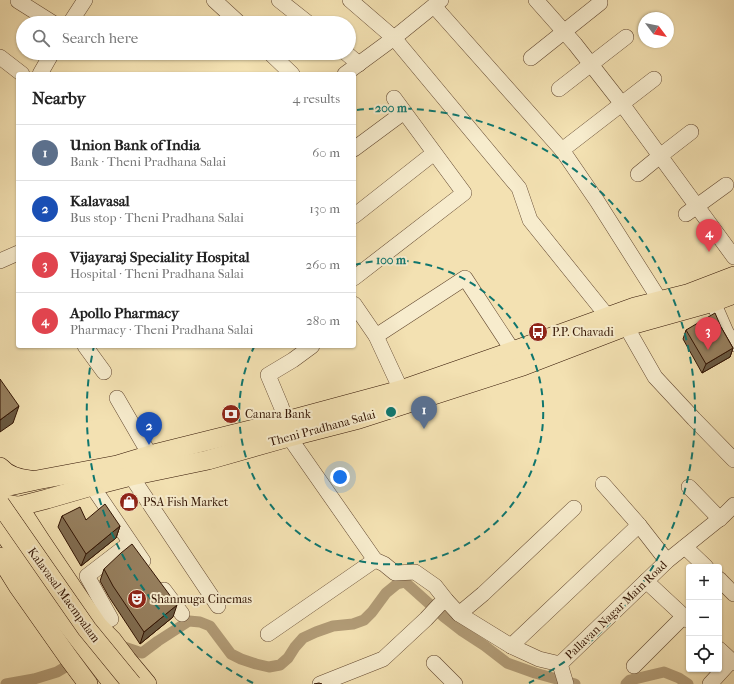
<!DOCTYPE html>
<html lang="en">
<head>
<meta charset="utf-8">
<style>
	:root { --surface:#fff; --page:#f2f2f2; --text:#222; --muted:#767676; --line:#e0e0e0; --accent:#7c3aed }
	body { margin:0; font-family:"IM FELL French Canon",serif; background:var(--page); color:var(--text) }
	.controls { position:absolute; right:12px; bottom:12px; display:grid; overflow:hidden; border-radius:4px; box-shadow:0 1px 3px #0004 }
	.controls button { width:36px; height:36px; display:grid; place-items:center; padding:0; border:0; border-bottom:1px solid var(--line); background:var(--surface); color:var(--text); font:20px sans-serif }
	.compass { position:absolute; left:638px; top:12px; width:36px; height:36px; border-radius:50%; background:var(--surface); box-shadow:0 1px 3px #0004; rotate:122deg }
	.you { position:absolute; left:340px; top:477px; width:14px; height:14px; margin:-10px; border:3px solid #fff; border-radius:50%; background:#1a73e8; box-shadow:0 0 0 6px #1a73e833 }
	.badge { display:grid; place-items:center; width:26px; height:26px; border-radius:50%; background:var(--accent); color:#fff; font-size:13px; font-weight:700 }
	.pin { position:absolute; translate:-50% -33px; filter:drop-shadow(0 1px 2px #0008) }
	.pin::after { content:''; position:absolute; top:21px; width:14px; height:12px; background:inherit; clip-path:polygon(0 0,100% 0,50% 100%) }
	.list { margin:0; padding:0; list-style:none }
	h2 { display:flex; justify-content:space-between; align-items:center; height:52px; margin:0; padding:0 16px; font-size:17px }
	h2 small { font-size:13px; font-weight:400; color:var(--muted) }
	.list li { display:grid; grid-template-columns:26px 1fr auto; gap:12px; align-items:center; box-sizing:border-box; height:56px; padding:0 16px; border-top:1px solid var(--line) }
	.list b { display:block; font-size:15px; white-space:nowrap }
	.list p { margin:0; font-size:13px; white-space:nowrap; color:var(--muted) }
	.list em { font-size:13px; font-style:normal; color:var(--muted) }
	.icon { flex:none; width:22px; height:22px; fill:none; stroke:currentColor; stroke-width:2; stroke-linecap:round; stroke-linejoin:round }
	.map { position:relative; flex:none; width:734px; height:684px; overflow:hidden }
	.search { position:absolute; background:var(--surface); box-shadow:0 1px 3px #0004; left:16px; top:16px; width:340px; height:44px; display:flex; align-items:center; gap:10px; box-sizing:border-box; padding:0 14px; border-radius:22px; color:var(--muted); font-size:15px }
	.panel { position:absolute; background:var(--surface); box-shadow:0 1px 3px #0004; left:16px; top:72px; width:340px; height:276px; border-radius:4px }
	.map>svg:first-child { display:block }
</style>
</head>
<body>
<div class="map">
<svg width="734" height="684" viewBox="0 0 734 684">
	<rect width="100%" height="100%" fill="#f3e1b2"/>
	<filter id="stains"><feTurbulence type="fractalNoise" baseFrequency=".005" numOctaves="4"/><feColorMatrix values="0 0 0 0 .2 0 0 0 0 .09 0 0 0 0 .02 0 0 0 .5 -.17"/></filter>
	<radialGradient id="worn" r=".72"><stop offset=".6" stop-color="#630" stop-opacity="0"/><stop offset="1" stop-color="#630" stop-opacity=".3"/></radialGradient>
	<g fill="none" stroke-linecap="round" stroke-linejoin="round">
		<g stroke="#b19b76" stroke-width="11">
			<path d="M117 644 118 645 142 653 158 641 189 621 200 622 210 626 231 654 241 659 256 664 269 667 280 665 288 658 295 647 303 638 316 632 333 626 353 624 364 620 372 612 386 593 397 584 405 582 444 617 462 631 485 646 507 663 535 673 575 684"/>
			<path d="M6 684 34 679 57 672 94 650"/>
			<path d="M626 684 630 680 664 672 679 678 688 684"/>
		</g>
		<g stroke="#62472f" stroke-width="16">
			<g id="minor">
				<path d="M214 0 239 23"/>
				<path d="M279 0 308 23"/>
				<path d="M350 0 394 38 519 188 530 220 608 317"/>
				<path d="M536 0 575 44 622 104 734 257"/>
				<path d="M18 1 53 23"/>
				<path d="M434 6 562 150 654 79"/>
				<path d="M70 23 85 0"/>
				<path d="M270 53 292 74"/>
				<path d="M346 53 359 64"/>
				<path d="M0 57 22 74"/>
				<path d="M531 58 600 3"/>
				<path d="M40 74 52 53"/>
				<path d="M345 74 394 38 441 0"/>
				<path d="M559 89 626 37"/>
				<path d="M354 149 404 112"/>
				<path d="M562 150 597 201 656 294"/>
				<path d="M638 174 660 156 691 132"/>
				<path d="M686 214 726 185"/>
				<path d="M354 216 434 153"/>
				<path d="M0 261 18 253"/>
				<path d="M354 278 464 193 394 98"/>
				<path d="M713 302 726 332 734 344"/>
				<path d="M354 304 376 336 401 390"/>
				<path d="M623 316 631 335 655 377 694 419 734 460"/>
				<path d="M376 336 465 278 513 351"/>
				<path d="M85 346 104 372"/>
				<path d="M117 398 150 455"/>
				<path d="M286 421 281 406 268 375 293 360 312 346"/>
				<path d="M289 437 375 560 384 564 395 573 415 572 435 586 446 600 459 614 511 646 539 659 560 664 667 561 723 516 734 505"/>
				<path d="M131 476 218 606"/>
				<path d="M603 484 639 525 667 561"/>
				<path d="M92 486 143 561"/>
				<path d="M689 487 720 519"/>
				<path d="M685 547 706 567"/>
				<path d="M719 579 734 594"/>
				<path d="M646 581 689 621"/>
				<path d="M164 590 182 614"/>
				<path d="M459 614 483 594 574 508"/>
				<path d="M98 626 111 619 87 576 130 543"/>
				<path d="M268 634 375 560"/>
				<path d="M511 646 639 525"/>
				<path d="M719 649 734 663"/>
				<path d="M434 663 455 684"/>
				<path d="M560 664 566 684"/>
				<path d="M634 666 684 616"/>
				<path d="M320 684 383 659 426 619 439 605 446 600"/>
				<path d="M710 684 731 661"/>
			</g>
		</g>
		<g stroke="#321403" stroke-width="20">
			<g id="major">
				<path d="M0 467C8 476 18 479 30 480"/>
				<path d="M0 488 37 480 117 465 150 455 286 421 401 390 513 351 635 307 687 294 734 276"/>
				<path d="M6 504 18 506 40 540 98 626 112 640 127 660 147 684"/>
				<path d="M0 511 47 499 92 486 131 476 208 460 289 437 359 419 523 366 627 326 713 302 734 294"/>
				<path d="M0 527 49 600 113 684"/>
				<path d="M0 557 18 586 68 657 88 684"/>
			</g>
		</g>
		<use href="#minor" stroke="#f7eccd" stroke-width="15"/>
		<use href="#major" stroke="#f3e1b2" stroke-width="19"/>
		<g stroke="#321403" stroke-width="20" stroke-linecap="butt">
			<path id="major-bridge" d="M0 504 87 629 132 684"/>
		</g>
		<use href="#major-bridge" stroke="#f3e1b2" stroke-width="19"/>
	</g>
	<g fill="#816d51" stroke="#321403">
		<path d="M721 327 733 348 730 357 702 373 683 339 686 330Z"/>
		<path d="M62 516 86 520 120 526 116 538 81 566 58 527Z"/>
		<path d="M104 569 173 617 140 644 109 597 100 581Z"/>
	</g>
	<g fill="#695942" stroke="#321403">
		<path d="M733 348 730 357 702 373 706 364Z"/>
		<path d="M19 406 13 423 0 432V420Z"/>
		<path d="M120 526 116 538 81 566 86 554Z"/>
		<path d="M177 605 173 617 140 644 144 632Z"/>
	</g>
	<g fill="#967f5e" stroke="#321403">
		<path d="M715 313 721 327 733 348 706 364 686 330Z"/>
		<path d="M0 379 19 406 0 420Z"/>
		<path d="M105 504 120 526 86 554 62 516 80 507 86 520Z"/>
		<path d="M132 544 177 605 144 632 113 586 104 569 121 553Z"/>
		<path d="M319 683 322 684H314Z"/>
	</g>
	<g fill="none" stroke="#0f766e" stroke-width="2" stroke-dasharray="7 5">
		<path d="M354 265A152 152 0 1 1 254 347"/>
		<path d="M253 683A304 304 0 0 1 94 346M357 110A304 304 0 0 1 529 683"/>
	</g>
	<defs>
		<g id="bus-disc" transform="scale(1)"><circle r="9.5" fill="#8f2418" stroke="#f7eccd"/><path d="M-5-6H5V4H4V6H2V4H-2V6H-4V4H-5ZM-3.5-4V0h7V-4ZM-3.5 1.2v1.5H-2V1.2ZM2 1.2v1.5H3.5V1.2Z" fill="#fff"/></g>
		<g id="bank-disc" transform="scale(1)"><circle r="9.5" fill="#8f2418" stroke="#f7eccd"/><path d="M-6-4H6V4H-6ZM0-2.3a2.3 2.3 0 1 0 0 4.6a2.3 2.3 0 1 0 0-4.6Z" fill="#fff"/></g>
		<g id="shop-disc" transform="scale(1)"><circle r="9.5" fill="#8f2418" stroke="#f7eccd"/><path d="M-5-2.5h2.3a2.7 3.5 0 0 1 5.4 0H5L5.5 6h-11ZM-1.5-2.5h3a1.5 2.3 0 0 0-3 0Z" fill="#fff"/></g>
		<g id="theatre-disc" transform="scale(1)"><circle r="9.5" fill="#8f2418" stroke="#f7eccd"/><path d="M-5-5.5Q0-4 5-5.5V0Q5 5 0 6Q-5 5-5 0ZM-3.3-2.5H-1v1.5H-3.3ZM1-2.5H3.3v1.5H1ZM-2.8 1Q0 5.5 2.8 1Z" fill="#fff"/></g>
	</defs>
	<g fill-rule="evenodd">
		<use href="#bus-disc" x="538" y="332"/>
		<use href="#bank-disc" x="231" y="414"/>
		<use href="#shop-disc" x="129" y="502"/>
		<use href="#theatre-disc" x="137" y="599"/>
	</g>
	<g text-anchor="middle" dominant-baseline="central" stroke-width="4" stroke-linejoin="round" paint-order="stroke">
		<g font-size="12" fill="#321403" stroke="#f7eccd" text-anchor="start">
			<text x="552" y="332">P.P. Chavadi</text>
			<text x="245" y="414">Canara Bank</text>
			<text x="143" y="502">PSA Fish Market</text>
			<text x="151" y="599">Shanmuga Cinemas</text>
		</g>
		<g font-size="12" fill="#321403" stroke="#f7eccd">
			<text transform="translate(322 428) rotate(-15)">Theni Pradhana Salai</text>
			<text transform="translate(64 595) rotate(54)">Kalavasal Maempalam</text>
			<text transform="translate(616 610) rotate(-44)">Pallavan Nagar Main Road</text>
		</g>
	</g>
	<circle cx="391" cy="412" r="6" fill="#0f766e" stroke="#f7eccd" stroke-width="2"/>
	<g font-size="12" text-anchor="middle" font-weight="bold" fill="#0f766e" stroke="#f7eccd" stroke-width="4" stroke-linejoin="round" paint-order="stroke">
		<text x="391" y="112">200 m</text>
		<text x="391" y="264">100 m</text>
	</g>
	<rect width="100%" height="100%" filter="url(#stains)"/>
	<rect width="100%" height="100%" fill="url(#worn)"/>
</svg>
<div class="controls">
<button>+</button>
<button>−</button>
<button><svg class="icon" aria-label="locate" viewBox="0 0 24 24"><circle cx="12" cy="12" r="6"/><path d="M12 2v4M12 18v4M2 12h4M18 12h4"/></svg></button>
</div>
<svg class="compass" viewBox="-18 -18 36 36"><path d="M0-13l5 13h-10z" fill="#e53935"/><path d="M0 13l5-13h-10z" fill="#767676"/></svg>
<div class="you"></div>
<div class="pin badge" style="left:424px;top:429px;background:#5c6f8a">1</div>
<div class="pin badge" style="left:149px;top:445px;background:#1a4fb4">2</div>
<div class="pin badge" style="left:708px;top:350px;background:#e0444e">3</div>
<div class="pin badge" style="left:709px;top:252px;background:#e0444e">4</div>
<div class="search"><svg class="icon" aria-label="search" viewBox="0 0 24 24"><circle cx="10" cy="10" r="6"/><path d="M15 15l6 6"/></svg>Search here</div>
<section class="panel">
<h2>Nearby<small>4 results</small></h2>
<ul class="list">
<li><span class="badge" style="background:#5c6f8a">1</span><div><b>Union Bank of India</b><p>Bank · Theni Pradhana Salai</p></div><em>60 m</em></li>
<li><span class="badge" style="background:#1a4fb4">2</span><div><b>Kalavasal</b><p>Bus stop · Theni Pradhana Salai</p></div><em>130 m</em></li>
<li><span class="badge" style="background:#e0444e">3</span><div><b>Vijayaraj Speciality Hospital</b><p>Hospital · Theni Pradhana Salai</p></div><em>260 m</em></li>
<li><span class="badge" style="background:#e0444e">4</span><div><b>Apollo Pharmacy</b><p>Pharmacy · Theni Pradhana Salai</p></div><em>280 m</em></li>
</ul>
</section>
</div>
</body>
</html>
